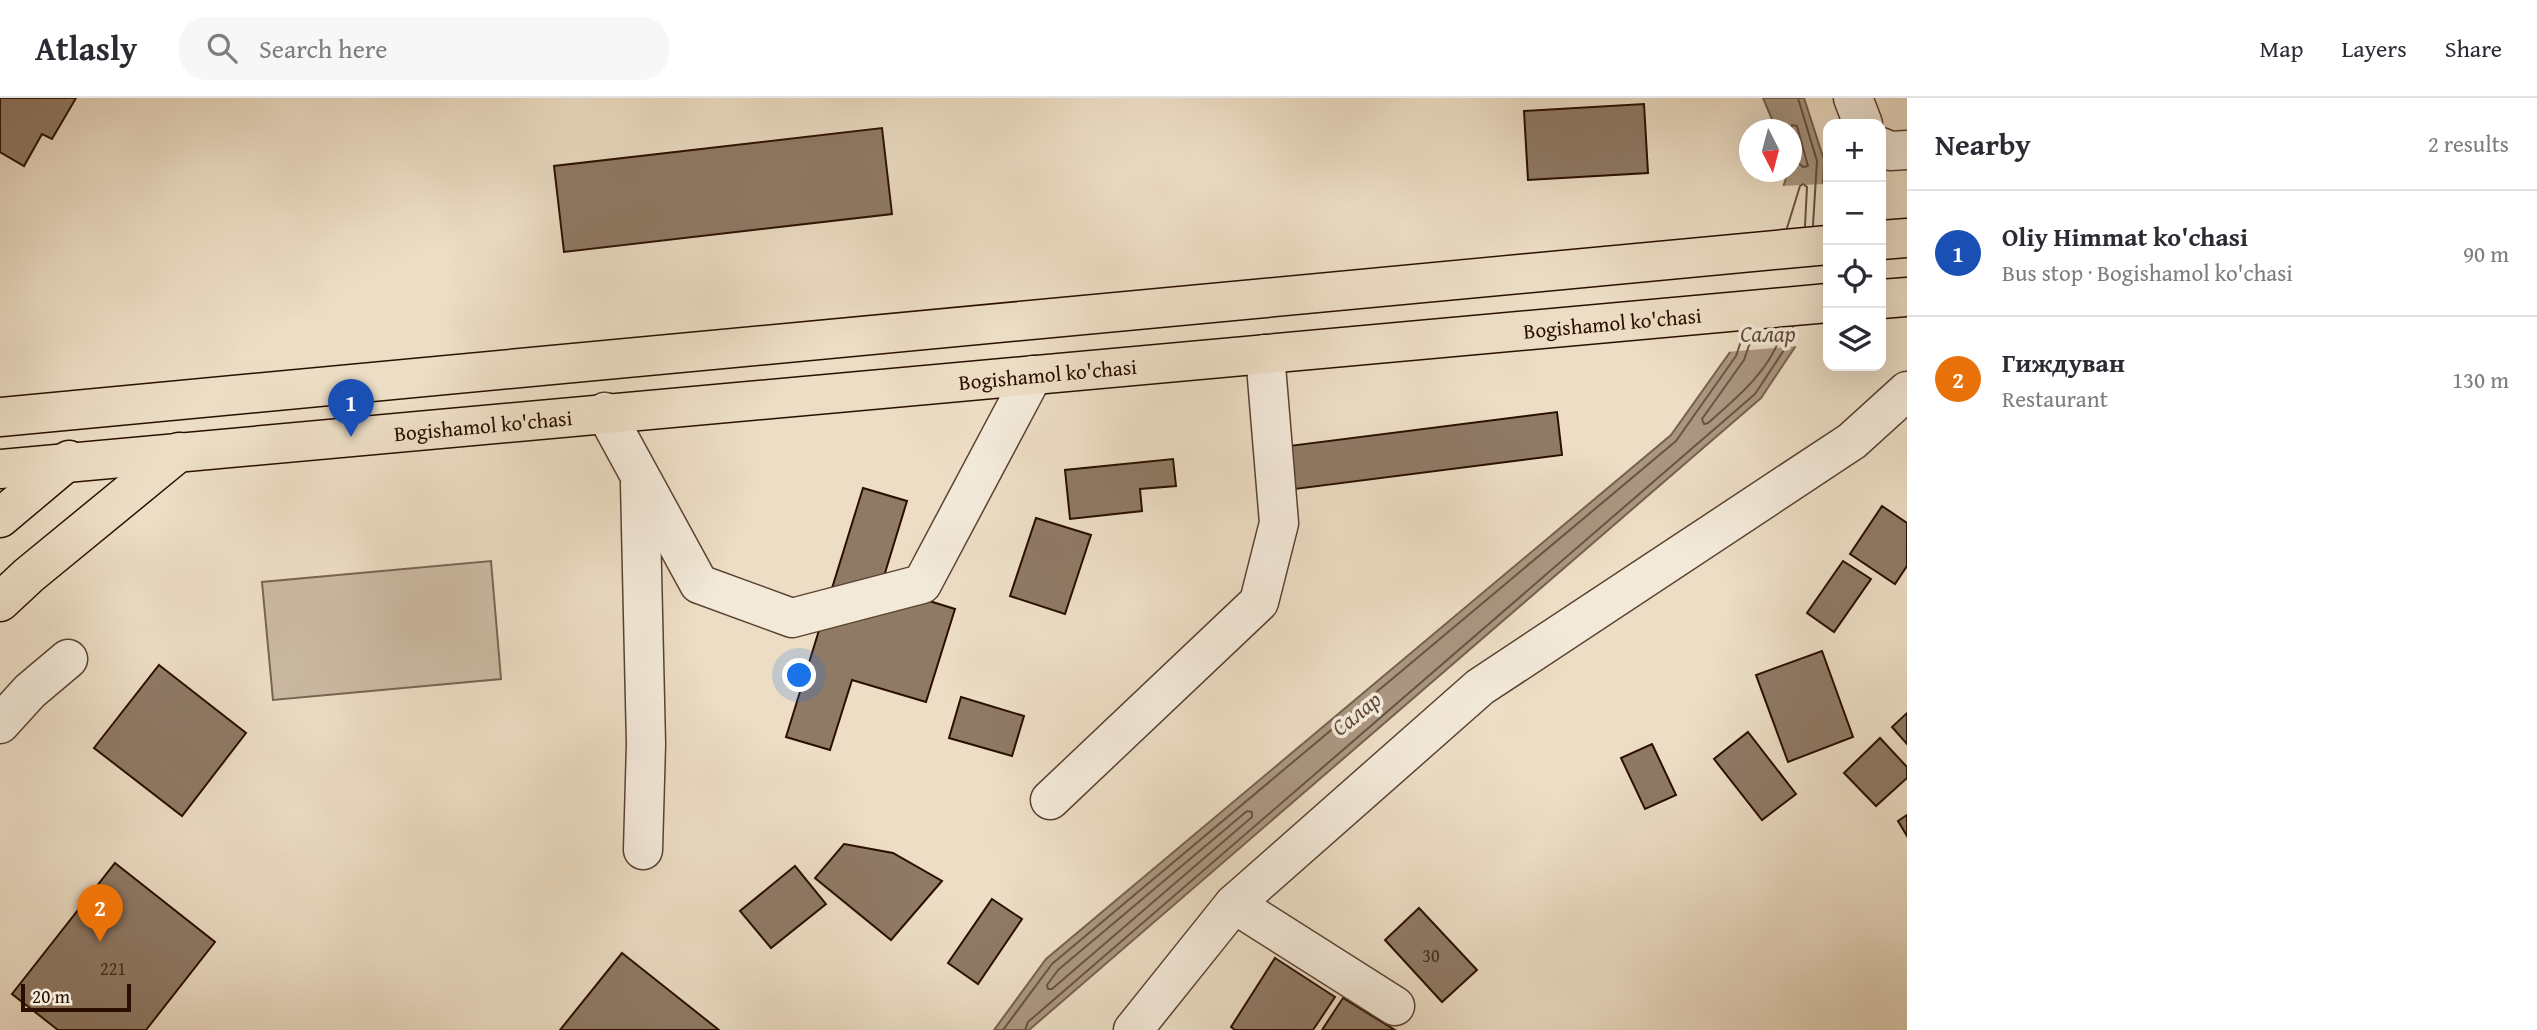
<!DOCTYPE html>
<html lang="en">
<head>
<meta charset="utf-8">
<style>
	:root { --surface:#fff; --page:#f7f7f7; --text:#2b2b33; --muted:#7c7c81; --line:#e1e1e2; --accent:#8f2418 }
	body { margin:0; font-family:"Gentium Book Plus",serif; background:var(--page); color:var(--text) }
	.controls { position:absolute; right:21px; top:21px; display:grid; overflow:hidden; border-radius:14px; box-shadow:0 7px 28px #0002 }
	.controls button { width:63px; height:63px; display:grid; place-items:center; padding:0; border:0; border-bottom:2px solid var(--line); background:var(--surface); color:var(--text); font:35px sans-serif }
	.compass { position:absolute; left:1739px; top:21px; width:63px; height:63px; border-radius:50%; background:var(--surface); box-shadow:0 7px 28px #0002; rotate:174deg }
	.scale { position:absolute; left:21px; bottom:18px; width:110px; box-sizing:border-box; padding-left:7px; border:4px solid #2a0f00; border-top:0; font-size:19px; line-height:24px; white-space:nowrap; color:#2a0f00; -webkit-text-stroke:5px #f3e9d9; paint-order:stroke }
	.you { position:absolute; left:800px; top:578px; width:24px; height:24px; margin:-18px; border:5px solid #fff; border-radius:50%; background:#1a73e8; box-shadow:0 0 0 10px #1a73e833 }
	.badge { display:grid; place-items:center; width:46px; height:46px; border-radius:50%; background:var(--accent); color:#fff; font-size:23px; font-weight:700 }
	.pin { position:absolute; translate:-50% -58px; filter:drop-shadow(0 2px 4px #0008) }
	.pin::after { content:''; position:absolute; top:37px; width:24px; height:21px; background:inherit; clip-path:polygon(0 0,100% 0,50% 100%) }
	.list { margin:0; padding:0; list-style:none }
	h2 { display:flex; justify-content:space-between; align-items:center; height:91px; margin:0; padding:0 28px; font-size:30px }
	h2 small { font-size:23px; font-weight:400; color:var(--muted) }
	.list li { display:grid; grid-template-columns:46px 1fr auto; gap:21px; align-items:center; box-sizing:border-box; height:126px; padding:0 28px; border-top:2px solid var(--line) }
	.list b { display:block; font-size:26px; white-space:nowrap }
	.list p { margin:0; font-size:23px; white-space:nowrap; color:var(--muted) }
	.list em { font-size:23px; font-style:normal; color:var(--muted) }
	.icon { flex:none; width:38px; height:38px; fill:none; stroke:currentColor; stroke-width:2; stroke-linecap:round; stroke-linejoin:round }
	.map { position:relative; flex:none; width:1907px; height:932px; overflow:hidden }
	header { display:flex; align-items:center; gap:42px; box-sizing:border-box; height:98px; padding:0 35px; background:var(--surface); border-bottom:2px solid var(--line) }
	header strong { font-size:33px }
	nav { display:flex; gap:38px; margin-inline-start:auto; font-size:24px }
	.search { width:490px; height:63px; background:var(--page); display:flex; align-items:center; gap:18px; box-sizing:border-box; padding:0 24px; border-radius:28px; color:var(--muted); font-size:26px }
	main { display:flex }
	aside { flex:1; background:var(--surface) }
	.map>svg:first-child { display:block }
</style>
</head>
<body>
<header>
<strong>Atlasly</strong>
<div class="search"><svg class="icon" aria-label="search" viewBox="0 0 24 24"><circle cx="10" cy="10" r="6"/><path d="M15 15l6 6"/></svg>Search here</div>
<nav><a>Map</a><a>Layers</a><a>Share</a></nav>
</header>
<main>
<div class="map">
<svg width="1907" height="932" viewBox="0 0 1907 932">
	<rect width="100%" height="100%" fill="#ecddc4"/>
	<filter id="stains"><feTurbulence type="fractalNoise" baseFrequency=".00286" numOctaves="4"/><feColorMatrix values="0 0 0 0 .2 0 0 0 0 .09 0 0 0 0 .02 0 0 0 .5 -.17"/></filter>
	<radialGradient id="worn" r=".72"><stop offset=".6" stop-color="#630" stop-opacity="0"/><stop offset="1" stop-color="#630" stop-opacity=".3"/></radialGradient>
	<path fill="#cbbaa3" stroke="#7a6452" stroke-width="2" d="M491 463 501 581 273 602 262 484Z"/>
	<path fill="#aa9781" stroke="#77614d" stroke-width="2" d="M1763 0H1804L1824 62 1819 154 1795 249 1761 300 1029 932H994L1046 861 1671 337 1730 254 1788 74H1792V32L1776 31Z"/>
	<path fill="#ecddc4" d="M1826 86 1822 155 1799 248 1726 254 1780 88Z"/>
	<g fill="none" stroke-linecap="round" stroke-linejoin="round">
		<g stroke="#6a5340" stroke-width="2">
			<path d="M1798 0 1817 63 1813 127"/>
			<path d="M1790 32 1792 27 1797 28 1808 68 1803 69 1792 59"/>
			<path d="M1787 130 1800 88 1803 86 1807 89 1805 128"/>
			<path d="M1754 233 1744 262 1702 321 1704 326 1708 325C1738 299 1773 270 1783 230"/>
			<path d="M1247 713 1252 714V719L1052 891H1048L1047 887 1058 872Z"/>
			<path d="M1003 932 1052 866 1676 343 1736 258 1744 234"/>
			<path d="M1025 932 1028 924 1755 296 1788 246 1793 229"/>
		</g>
	</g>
	<g fill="#8f7a66" stroke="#2a0f00" stroke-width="2">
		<path d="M0 0H76L52 41 42 36 24 68 0 54Z"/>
		<path d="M1644 6 1648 75 1528 82 1524 13Z"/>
		<path d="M882 30 892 116 564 154 554 68Z"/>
		<path d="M1557 314 1562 357 1287 392 1281 349Z"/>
		<path d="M1173 361 1176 388 1140 391 1142 413 1070 421 1065 372Z"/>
		<path d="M863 390 907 403 881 488 955 511 926 604 852 582 830 652 786 639Z"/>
		<path d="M1882 408 1907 425V468L1895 486 1850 456Z"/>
		<path d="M1036 420 1091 437 1065 516 1010 498Z"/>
		<path d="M1843 463 1871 481 1834 534 1807 515Z"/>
		<path d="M1822 553 1853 639 1788 664 1756 577Z"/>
		<path d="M159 567 246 635 182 718 94 650Z"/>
		<path d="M961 599 1024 618 1012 658 949 640Z"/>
		<path d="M1907 615V646L1892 629Z"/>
		<path d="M1748 634 1796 696 1762 722 1714 661Z"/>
		<path d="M1880 640 1907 669V680L1876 708 1844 675Z"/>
		<path d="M1652 646 1676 697 1645 711 1621 660Z"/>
		<path d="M1907 717V738L1898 723Z"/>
		<path d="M844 746 893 755 942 783 891 842 815 780Z"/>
		<path d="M115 765 215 844 146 932H58L12 896Z"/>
		<path d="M795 768 826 806 771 850 740 813Z"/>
		<path d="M992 801 1022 821 978 886 948 865Z"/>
		<path d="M1419 810 1477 872 1442 904 1385 842Z"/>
		<path d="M622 855 719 932H560Z"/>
		<path d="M1275 860 1335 899 1313 932H1235L1231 929Z"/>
		<path d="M1343 900 1395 932H1322Z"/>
	</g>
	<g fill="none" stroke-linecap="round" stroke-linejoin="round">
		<g stroke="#5a4231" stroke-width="41">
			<g id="minor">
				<path d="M1853 0 1863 26"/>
				<path d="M1881 49 1890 53 1907 52"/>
				<path d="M605 314 699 486 792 520 922 486 1033 277"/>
				<path d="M640 386 646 646 643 752"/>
				<path d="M0 626 30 593 68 561"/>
				<path d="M1050 702 1259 504 1279 425 1265 256"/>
				<path d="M1234 806 1395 908"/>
				<path d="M1133 932 1234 806 1480 589 1852 343 1907 293"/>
			</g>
		</g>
		<g stroke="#2a0f00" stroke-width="41">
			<g id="major">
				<path d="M1881 142 1907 140"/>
				<path d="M1881 201 1907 199"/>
				<path d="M0 319 1828 147"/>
				<path id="s1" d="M0 371 1828 205"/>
				<path d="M0 420 69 362"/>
				<path d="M0 504 29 477 179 354"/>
			</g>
		</g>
		<use href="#minor" stroke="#f3e9d9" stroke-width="38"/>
		<use href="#major" stroke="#ecddc4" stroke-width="38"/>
	</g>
	<g text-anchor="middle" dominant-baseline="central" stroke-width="7" stroke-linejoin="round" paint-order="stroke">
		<g font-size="18" fill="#432a1a">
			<text x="1431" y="857">30</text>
			<text x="113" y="870">221</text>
		</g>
		<g font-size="21" fill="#2a0f00" stroke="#f3e9d9">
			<text stroke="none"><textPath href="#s1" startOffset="1619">Bogishamol ko'chasi</textPath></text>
			<text stroke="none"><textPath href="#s1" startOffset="1052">Bogishamol ko'chasi</textPath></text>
			<text stroke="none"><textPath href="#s1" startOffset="485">Bogishamol ko'chasi</textPath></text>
		</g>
		<g font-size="23" font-style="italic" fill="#644c3a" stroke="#f3e9d9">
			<text x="1768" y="235">Салар</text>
			<text transform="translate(1356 615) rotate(-39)">Салар</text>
		</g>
	</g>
	<rect width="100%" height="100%" filter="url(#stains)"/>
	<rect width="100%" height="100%" fill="url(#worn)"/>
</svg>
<div class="controls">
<button>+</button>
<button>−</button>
<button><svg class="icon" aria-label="locate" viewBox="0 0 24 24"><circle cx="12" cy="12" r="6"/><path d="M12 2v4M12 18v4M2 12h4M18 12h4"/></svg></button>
<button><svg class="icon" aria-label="layers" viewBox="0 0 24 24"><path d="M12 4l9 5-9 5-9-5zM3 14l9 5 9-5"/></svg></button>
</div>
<svg class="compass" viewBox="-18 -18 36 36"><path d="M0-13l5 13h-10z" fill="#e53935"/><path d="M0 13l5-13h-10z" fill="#7c7c81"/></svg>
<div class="scale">20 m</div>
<div class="you"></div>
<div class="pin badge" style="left:351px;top:339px;background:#1a4fb4">1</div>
<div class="pin badge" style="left:100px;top:844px;background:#e8710a">2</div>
</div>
<aside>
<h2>Nearby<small>2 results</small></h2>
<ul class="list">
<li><span class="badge" style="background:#1a4fb4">1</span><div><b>Oliy Himmat ko'chasi</b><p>Bus stop · Bogishamol ko'chasi</p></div><em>90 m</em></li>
<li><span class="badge" style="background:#e8710a">2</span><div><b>Гиждуван</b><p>Restaurant</p></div><em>130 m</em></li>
</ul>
</aside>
</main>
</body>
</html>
